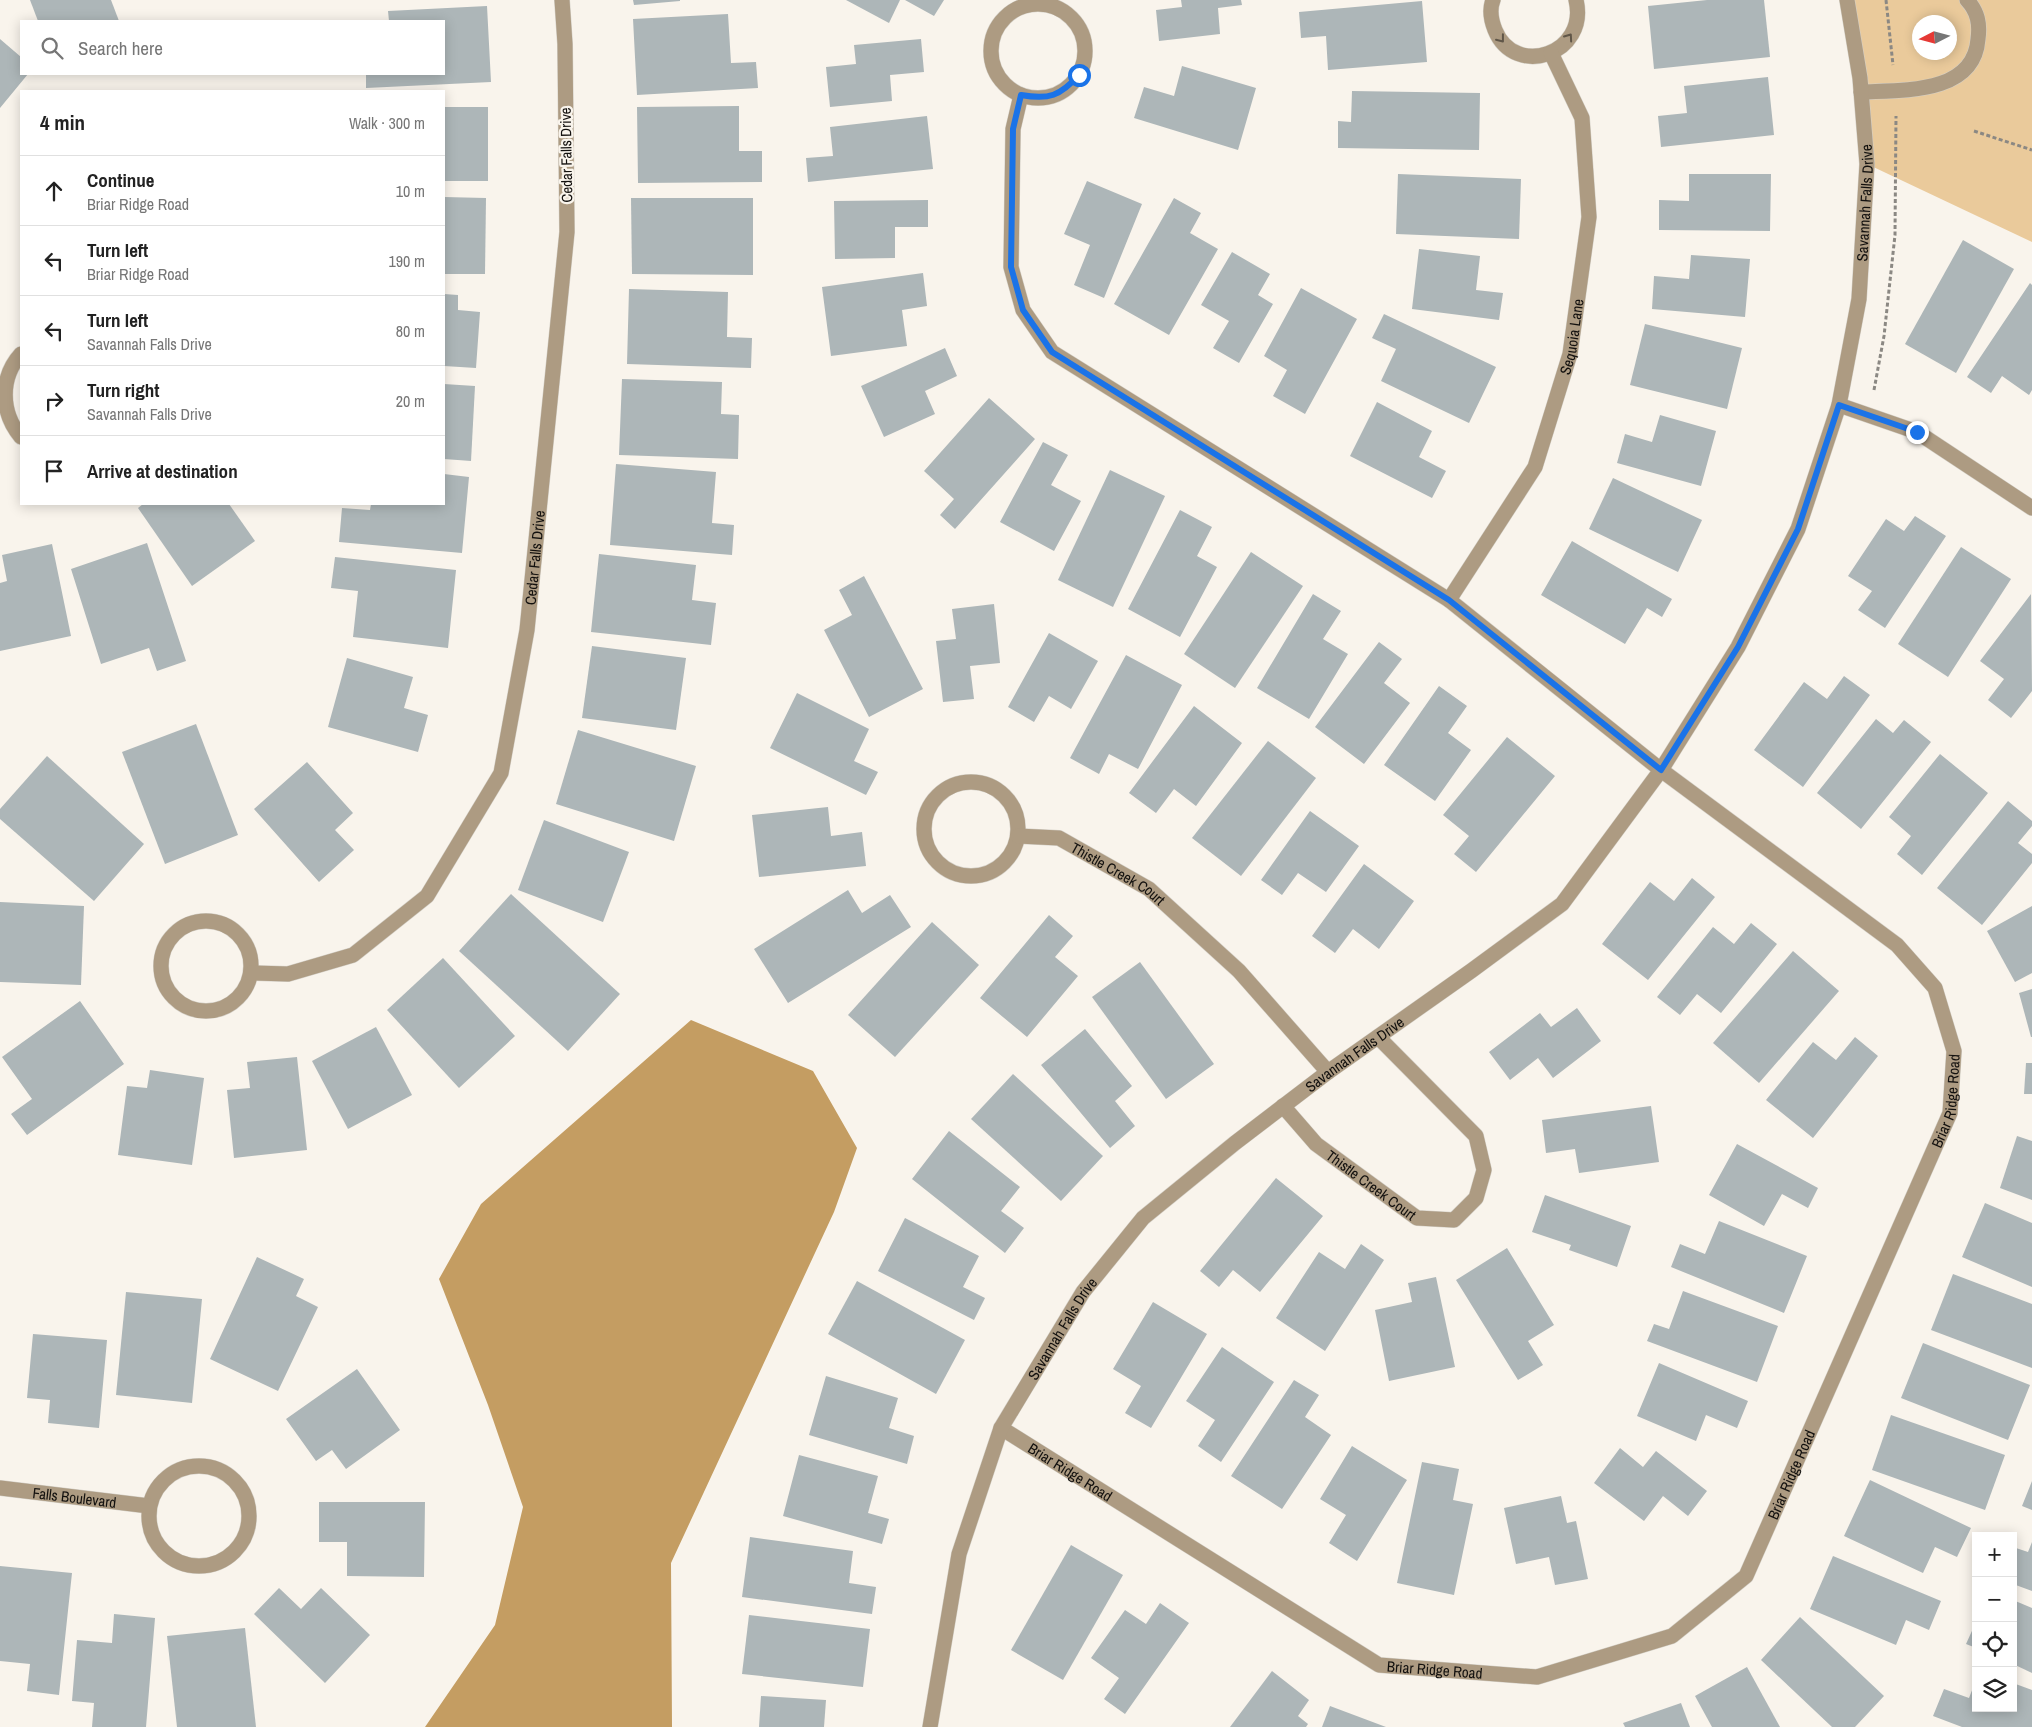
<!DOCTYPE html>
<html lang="en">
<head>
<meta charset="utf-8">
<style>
	:root { --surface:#fff; --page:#f2f2f2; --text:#222; --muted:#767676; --line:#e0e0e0 }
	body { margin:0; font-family:"Archivo Narrow",sans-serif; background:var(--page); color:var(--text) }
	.controls { position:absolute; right:15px; bottom:15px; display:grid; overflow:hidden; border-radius:0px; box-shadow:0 2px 12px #0003 }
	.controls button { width:45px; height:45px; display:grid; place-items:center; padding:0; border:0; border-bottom:1px solid var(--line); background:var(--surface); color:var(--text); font:25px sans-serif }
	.compass { position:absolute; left:1912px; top:15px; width:45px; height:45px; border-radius:50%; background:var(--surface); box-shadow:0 2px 12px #0003; rotate:264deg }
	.stop { position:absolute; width:15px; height:15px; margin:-11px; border:4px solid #1a73e8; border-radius:50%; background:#fff }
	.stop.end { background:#1a73e8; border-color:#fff; box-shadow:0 1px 5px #0008 }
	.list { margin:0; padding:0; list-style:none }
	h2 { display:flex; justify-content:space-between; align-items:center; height:65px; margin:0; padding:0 20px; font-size:21px }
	h2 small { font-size:16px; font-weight:400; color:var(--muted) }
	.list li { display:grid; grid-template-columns:32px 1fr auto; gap:15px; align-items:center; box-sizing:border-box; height:70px; padding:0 20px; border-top:1px solid var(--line) }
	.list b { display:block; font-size:19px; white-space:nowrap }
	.list p { margin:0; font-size:16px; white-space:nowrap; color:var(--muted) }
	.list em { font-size:16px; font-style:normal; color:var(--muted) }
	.icon { flex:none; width:28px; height:28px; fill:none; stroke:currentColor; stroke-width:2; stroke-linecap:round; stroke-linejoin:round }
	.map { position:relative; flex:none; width:2032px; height:1727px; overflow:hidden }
	.search { position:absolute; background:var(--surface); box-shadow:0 2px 12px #0003; left:20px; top:20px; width:425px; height:55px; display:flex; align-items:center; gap:12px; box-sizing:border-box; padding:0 18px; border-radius:0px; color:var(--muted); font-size:19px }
	.panel { position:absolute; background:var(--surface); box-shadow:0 2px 12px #0003; left:20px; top:90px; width:425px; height:415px; border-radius:0px }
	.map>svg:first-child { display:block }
</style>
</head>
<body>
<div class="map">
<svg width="2032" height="1727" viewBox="0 0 2032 1727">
	<rect width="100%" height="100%" fill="#f9f4ec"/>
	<path fill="#eaca9b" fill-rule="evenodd" d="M1847 0H2032V242L1867 164ZM1920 22H1950V52H1920Z"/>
	<path fill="#c49d62" d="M691 1020 813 1071 857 1148 834 1212 671 1563 672 1727H425L495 1625 523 1507 488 1405 439 1279 481 1204Z"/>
	<g fill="#adb6b8">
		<path d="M30 0H111L119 21H38Z"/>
		<path d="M633 0H680V1L634 5Z"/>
		<path d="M846 0H900L889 23Z"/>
		<path d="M905 0H944L934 16Z"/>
		<path d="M1181 0H1241L1242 5 1218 8 1220 34 1159 41 1156 10 1182 7Z"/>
		<path d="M1707 0H1764L1770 57 1654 69 1648 6Z"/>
		<path d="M1422 1 1427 62 1328 70 1326 36 1301 38 1299 12Z"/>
		<path d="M487 6 491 82 366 88V74H444V21H389L388 11Z"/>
		<path d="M728 14 731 63 756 62 758 88 637 95 633 19Z"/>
		<path d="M0 39 21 57V74H28L0 108Z"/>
		<path d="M921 39 924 72 890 75 892 101 830 107 826 67 856 64 854 45Z"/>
		<path d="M1182 66 1256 88 1238 150 1134 118 1144 87 1174 96Z"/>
		<path d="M1768 77 1774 135 1661 147 1658 116 1687 113 1684 86Z"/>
		<path d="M1352 91 1480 93 1479 150 1338 148V121L1351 122Z"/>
		<path d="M739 106V151H762V182L638 183 637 107Z"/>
		<rect x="444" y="107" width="44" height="74"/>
		<path d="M927 116 933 169 808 182 806 158 833 156 830 127Z"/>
		<path d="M1398 174 1521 179 1519 239 1396 234Z"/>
		<path d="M1689 174H1771L1770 231 1659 230V200L1689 201Z"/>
		<path d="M1087 181 1142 204 1104 298 1074 285 1090 245 1064 234Z"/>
		<path d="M444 197 486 198 485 274H444Z"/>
		<path d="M631 198H753V275L632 274Z"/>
		<path d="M1174 198 1201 213 1190 233 1218 249 1169 335 1114 304Z"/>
		<path d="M928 200V227H895V258L835 259 834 201Z"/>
		<path d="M1963 240 2014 269 1956 373 1905 344Z"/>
		<path d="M1419 249 1480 256 1476 290 1503 293 1499 320 1412 309Z"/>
		<path d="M1232 252 1270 274 1258 295 1273 304 1239 363 1213 348 1229 321 1201 305Z"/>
		<path d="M1691 255 1750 259 1745 317 1652 309 1654 276 1689 279Z"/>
		<path d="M923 273 927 306 902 310 907 346 831 356 822 287Z"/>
		<path d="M2030 283 2032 285V390L2029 395 2002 376 1991 393 1967 377Z"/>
		<path d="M1301 288 1357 319 1305 414 1273 396 1287 370 1264 356Z"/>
		<path d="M629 289 728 292 727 337 752 338 751 368 627 364Z"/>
		<path d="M444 294 458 295V310L480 312 476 368 444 366Z"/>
		<path d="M1384 314 1496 367 1469 423 1381 381 1396 349 1372 338Z"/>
		<path d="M1645 324 1742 348 1727 409 1630 385Z"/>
		<path d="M945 348 957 376 925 391 935 414 884 437 861 386Z"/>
		<path d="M622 379 722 382 721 414 739 415 738 459 619 455Z"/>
		<path d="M444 384 475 386 471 461 444 459Z"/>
		<path d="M989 398 1035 439 955 529 940 515 954 499 924 471Z"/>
		<path d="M1377 402 1432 431 1419 457 1446 471 1432 498 1350 456Z"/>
		<path d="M1660 415 1716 431 1701 486 1617 463 1625 434 1652 442Z"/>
		<path d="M1043 442 1068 455 1051 485 1081 501 1054 551 1000 522Z"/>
		<path d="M616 464 716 472 712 523 734 525 732 555 610 545Z"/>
		<path d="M1110 470 1165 496 1113 607 1058 580Z"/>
		<path d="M444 474 469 477 462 553 339 542 342 508 370 510 371 504H444Z"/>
		<path d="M1613 478 1702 520 1678 572 1589 529Z"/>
		<path d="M143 504H229L255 541 192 586 138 508Z"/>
		<path d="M1180 510 1212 527 1197 556 1217 567 1180 637 1128 609Z"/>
		<path d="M1915 516 1946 536 1885 628 1858 610 1872 591 1848 576 1886 519 1904 531Z"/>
		<path d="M1572 541 1672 599 1662 617 1647 608 1625 644 1541 595Z"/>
		<path d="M147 543 186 661 157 671 149 648 101 664 71 569Z"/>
		<path d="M52 544 71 636 0 651V583L7 581 2 555Z"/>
		<path d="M1961 547 2011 579 1948 677 1898 644Z"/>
		<path d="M1251 552 1303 586 1235 688 1184 654Z"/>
		<path d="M599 554 696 565 692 600 716 603 711 645 591 632Z"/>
		<path d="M335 557 456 570 448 648 353 637 358 591 331 588Z"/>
		<path d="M864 576 923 689 869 717 824 630 852 615 839 590Z"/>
		<path d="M1313 594 1341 611 1323 639 1348 654 1309 719 1257 688Z"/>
		<path d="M2031 594 2032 691 2011 718 1988 700 2004 679 1980 661Z"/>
		<path d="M994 604 1000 663 970 666 974 699 943 702 936 641 956 639 952 609Z"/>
		<path d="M1049 633 1098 661 1071 709 1049 696 1034 722 1008 707Z"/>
		<path d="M1379 642 1402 659 1384 683 1410 703 1364 764 1315 727Z"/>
		<path d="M592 646 686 658 676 730 582 718Z"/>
		<path d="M1126 655 1182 685 1138 769 1109 754 1099 774 1070 758Z"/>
		<path d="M347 658 413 677 404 708 428 715 418 752 328 727Z"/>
		<path d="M1844 676 1870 695 1803 787 1754 750 1804 682 1827 699Z"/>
		<path d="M1439 686 1467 706 1448 733 1471 750 1435 801 1384 765Z"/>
		<path d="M797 693 869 729 854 761 878 772 866 795 770 748Z"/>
		<path d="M1194 706 1242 743 1196 806 1174 789 1156 813 1129 793Z"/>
		<path d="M1876 719 1893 733 1904 720 1931 742 1861 829 1817 793Z"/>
		<path d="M196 724 238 835 165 864 122 752Z"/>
		<path d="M578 730 696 766 674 841 556 804Z"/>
		<path d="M1507 737 1555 776 1476 872 1454 854 1469 836 1443 815Z"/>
		<path d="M1268 741 1316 778 1241 876 1192 838Z"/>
		<path d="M1940 754 1988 793 1922 875 1897 854 1911 836 1889 817Z"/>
		<path d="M47 756 144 844 94 901 0 819V809Z"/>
		<path d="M307 762 353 813 335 830 354 850 319 882 254 809Z"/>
		<path d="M2008 801 2032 821V826L2018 843 2032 854V863L1982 925 1937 888Z"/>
		<path d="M828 807 831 836 862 832 866 866 759 877 752 815Z"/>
		<path d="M1310 811 1359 846 1326 892 1298 873 1282 895 1261 880Z"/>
		<path d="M544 820 629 852 603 922 518 890Z"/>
		<path d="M1364 864 1414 901 1379 949 1353 929 1335 953 1312 936Z"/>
		<path d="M1692 878 1715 897 1648 980 1602 944 1650 882 1674 901Z"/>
		<path d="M848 890 862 913 890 895 911 927 788 1003 754 949Z"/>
		<path d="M511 894 620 994 568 1051 459 951Z"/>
		<path d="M0 902 84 906 81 985 0 982Z"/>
		<path d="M2032 906V973L2015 982 1987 931Z"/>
		<path d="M1049 915 1073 936 1055 957 1078 976 1027 1037 980 998Z"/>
		<path d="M932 922 979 965 895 1057 848 1015Z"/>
		<path d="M1751 923 1777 944 1721 1013 1697 994 1680 1015 1657 997 1713 927 1734 944Z"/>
		<path d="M1793 951 1839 991 1759 1083 1713 1043Z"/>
		<path d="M443 958 515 1036 459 1088 387 1010Z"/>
		<path d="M1140 962 1214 1064 1166 1099 1092 997Z"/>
		<path d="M2032 989V1037H2031L2019 993Z"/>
		<path d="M80 1001 124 1064 27 1135 11 1114 32 1099 2 1057Z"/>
		<path d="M1577 1008 1601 1041 1553 1078 1538 1058 1510 1080 1489 1052 1540 1013 1551 1027Z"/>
		<path d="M376 1027 412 1095 348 1129 312 1061Z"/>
		<path d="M1085 1029 1132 1086 1115 1101 1135 1126 1110 1148 1041 1065Z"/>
		<path d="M1855 1037 1878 1056 1813 1138 1766 1100 1813 1042 1836 1060Z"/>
		<path d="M297 1057 307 1150 234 1158 227 1090 250 1088 247 1062Z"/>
		<path d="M2026 1063H2032V1094H2024Z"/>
		<path d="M150 1070 204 1078 192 1165 118 1155 127 1086 147 1088Z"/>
		<path d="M1013 1074 1103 1156 1061 1201 971 1119Z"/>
		<path d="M1651 1106 1659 1162 1579 1173 1575 1149 1546 1153 1542 1120Z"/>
		<path d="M949 1131 1020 1187 1001 1211 1024 1228 1005 1253 912 1179Z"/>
		<path d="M2017 1136 2032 1141V1200L2000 1188Z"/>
		<path d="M1737 1144 1818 1188 1808 1208 1782 1194 1764 1226 1709 1195Z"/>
		<path d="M1276 1178 1323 1216 1260 1292 1233 1270 1219 1287 1200 1271Z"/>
		<path d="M1545 1195 1631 1226 1617 1267 1569 1250 1571 1245 1532 1232Z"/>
		<path d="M1985 1203 2032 1223V1287L1962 1257Z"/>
		<path d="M905 1218 979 1256 963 1287 985 1298 974 1320 878 1271Z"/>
		<path d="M1719 1221 1807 1256 1784 1313 1671 1267 1680 1244 1705 1254Z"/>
		<path d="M1361 1244 1384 1260 1325 1351 1276 1318 1319 1252 1345 1269Z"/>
		<path d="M1507 1248 1554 1325 1528 1341 1543 1365 1518 1380 1456 1280Z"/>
		<path d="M257 1257 304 1279 296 1296 318 1307 278 1391 210 1359Z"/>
		<path d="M1953 1274 2032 1304V1368L1931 1330Z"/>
		<path d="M1436 1277 1455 1367 1389 1381 1375 1310 1412 1302 1408 1283Z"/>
		<path d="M857 1281 965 1340 936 1394 828 1334Z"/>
		<path d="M1683 1291 1778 1326 1757 1382 1647 1341 1654 1324 1669 1329Z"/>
		<path d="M126 1292 202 1299 192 1403 116 1395Z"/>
		<path d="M1153 1302 1207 1334 1151 1428 1125 1413 1141 1386 1113 1369Z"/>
		<path d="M33 1334 107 1340 99 1428 48 1423 50 1400 27 1398Z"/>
		<path d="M1923 1343 2030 1385 2008 1440 1901 1398Z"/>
		<path d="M1222 1347 1274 1382 1221 1462 1198 1446 1215 1420 1186 1401Z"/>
		<path d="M1659 1363 1748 1401 1737 1428 1706 1415 1696 1441 1637 1416Z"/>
		<path d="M357 1369 400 1430 346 1469 332 1450 316 1461 286 1419Z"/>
		<path d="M826 1376 898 1398 889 1428 914 1436 907 1464 809 1435Z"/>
		<path d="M1294 1380 1319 1395 1305 1417 1331 1435 1282 1509 1231 1476Z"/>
		<path d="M1891 1415 2005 1455 1985 1510 1872 1470Z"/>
		<path d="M1352 1446 1407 1480 1357 1561 1329 1543 1346 1515 1320 1499Z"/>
		<path d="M1620 1448 1643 1467 1656 1451 1707 1491 1688 1516 1663 1496 1644 1521 1594 1483Z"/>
		<path d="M799 1455 878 1476 868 1513 889 1519 882 1544 783 1516Z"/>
		<path d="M1422 1462 1459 1469 1453 1500 1473 1504 1454 1595 1397 1583Z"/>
		<path d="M1870 1480 1971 1528 1957 1557 1935 1547 1923 1573 1844 1536Z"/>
		<path d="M2032 1481V1510L2022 1506Z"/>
		<path d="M1561 1496 1567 1523 1576 1521 1588 1579 1555 1585 1549 1557 1516 1564 1504 1508Z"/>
		<path d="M319 1502H425L424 1577 347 1576V1542H319Z"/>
		<path d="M750 1537 853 1551 849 1583 876 1587 872 1614 742 1597Z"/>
		<path d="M2032 1542V1591L2013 1584V1547L2028 1552Z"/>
		<path d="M1071 1545 1123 1575 1063 1680 1011 1650Z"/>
		<path d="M1833 1556 1941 1601 1929 1630 1906 1620 1896 1645 1810 1609Z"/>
		<path d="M0 1566 72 1573 59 1695 27 1691 30 1664 0 1661Z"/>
		<path d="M279 1588 301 1609 321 1588 370 1635 325 1683 254 1614Z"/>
		<path d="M2013 1600 2032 1608V1673L2013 1664Z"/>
		<path d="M1160 1603 1189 1623 1125 1714 1104 1699 1119 1678 1091 1658 1125 1610 1146 1624Z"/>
		<path d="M114 1614 155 1618 146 1727H92L94 1703 72 1701 77 1640 112 1643Z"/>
		<path d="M749 1615 870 1629 863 1687 742 1674Z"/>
		<path d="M1800 1617 1884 1696 1855 1727H1832L1761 1660Z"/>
		<path d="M1976 1622V1648L1966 1644Z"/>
		<path d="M245 1628 256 1727H177L167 1636Z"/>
		<path d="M1747 1667 1780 1727H1712L1695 1696Z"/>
		<path d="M1272 1671 1309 1700 1298 1716 1308 1724 1306 1727H1230Z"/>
		<path d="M1976 1680V1708H2013V1683L2032 1690V1727H1962L1933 1716 1944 1689 1969 1698Z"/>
		<path d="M761 1696 826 1700 824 1727H759Z"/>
		<path d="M1681 1703 1690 1727H1625L1623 1723Z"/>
		<path d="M1330 1706 1386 1727H1322Z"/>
	</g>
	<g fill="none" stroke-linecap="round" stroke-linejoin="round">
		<g stroke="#d4d0c8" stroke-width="16">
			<path id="lane" d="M1861 92C1901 90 1974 95 1978 39 1980 24 1978 12 1967 0"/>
		</g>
		<g stroke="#d4d0c8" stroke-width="16">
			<g id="street">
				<path d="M1493 0C1489 10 1491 20 1495 30 1515 79 1589 54 1576 0"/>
				<circle cx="1038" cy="51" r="47"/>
				<path d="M21 354C0 377 0 412 21 437"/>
				<path d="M1839 405 1917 432 2032 508"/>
				<path id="s1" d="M1449 600 1535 467 1570 354 1589 217 1582 118 1551 53"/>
				<circle cx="971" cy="829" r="47"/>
				<path id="s2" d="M1018 836 1059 838 1149 889 1239 971 1328 1072"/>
				<circle cx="206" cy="966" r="45"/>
				<path id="s3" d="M252 973 288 974 353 955 427 896 501 773 527 630 567 232 565 44 562 0"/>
				<path id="s4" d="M1283 1106 1316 1144 1417 1218 1454 1220 1476 1198 1484 1170 1476 1136 1378 1037"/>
				<path id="s5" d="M1001 1428 1379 1665 1537 1677 1672 1636 1746 1576 1950 1113 1954 1051 1935 988 1897 945 1661 770 1449 600 1052 352 1023 310 1011 267 1013 129 1021 95"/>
				<circle cx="199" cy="1516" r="50"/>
				<path id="s6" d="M0 1488 149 1506"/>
				<path id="s7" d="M930 1727 959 1554 1001 1428 1083 1292 1143 1218 1235 1143 1328 1072 1471 971 1562 904 1661 770 1738 647 1798 529 1839 405 1859 299 1867 164 1860 78 1847 0"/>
			</g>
		</g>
		<g stroke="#8b8883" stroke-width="3" stroke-dasharray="4 2.5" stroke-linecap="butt">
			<path d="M1886 0 1893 65"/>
			<path d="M1974 131 2032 150"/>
			<path d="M1874 390 1884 336 1895 235 1896 116"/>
		</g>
		<use href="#lane" stroke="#ad9b82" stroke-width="15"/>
		<use href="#street" stroke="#ad9b82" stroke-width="15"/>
	</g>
	<defs><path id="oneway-chevron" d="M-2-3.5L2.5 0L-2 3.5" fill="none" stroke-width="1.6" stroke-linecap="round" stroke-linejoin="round" transform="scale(1.25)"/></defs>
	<g stroke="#605648">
		<use href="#oneway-chevron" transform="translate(1569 37) rotate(-55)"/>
		<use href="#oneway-chevron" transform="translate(1501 39) rotate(52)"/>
	</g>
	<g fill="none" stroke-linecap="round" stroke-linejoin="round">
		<path stroke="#1a73e8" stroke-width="6" d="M1079 75C1060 96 1049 100 1021 95L1013 129 1011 267 1023 310 1052 352 1449 600 1661 770 1738 647 1798 529 1839 405 1917 432"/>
	</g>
	<g text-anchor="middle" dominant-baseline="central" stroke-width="4.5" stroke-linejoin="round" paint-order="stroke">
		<g font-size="15" fill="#12100e" stroke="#f9f4ec">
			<text transform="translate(566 155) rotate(-91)">Cedar Falls Drive</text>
			<text stroke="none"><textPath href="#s7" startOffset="1865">Savannah Falls Drive</textPath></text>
			<text stroke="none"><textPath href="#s1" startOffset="294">Sequoia Lane</textPath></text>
			<text stroke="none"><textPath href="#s3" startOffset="560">Cedar Falls Drive</textPath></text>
			<text stroke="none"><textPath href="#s2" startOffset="110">Thistle Creek Court</textPath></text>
			<text stroke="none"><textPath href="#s7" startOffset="830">Savannah Falls Drive</textPath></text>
			<text stroke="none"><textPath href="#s5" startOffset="1358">Briar Ridge Road</textPath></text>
			<text stroke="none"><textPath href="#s4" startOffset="119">Thistle Creek Court</textPath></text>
			<text stroke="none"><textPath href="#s7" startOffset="425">Savannah Falls Drive</textPath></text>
			<text stroke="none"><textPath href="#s5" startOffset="82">Briar Ridge Road</textPath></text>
			<text stroke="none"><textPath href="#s5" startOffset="952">Briar Ridge Road</textPath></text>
			<text stroke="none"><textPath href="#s6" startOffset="75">Falls Boulevard</textPath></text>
			<text stroke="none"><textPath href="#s5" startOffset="502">Briar Ridge Road</textPath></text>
		</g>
	</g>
</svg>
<div class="controls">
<button>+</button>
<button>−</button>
<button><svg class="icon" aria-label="locate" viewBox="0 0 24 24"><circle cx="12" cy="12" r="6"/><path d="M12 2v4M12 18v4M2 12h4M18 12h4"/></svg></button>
<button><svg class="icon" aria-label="layers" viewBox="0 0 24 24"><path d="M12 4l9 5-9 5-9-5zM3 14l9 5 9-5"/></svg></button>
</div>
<svg class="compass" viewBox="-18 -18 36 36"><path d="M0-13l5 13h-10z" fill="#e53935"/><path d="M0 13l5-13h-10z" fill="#767676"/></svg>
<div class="stop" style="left:1079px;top:75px"></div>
<div class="stop end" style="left:1917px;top:432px"></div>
<div class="search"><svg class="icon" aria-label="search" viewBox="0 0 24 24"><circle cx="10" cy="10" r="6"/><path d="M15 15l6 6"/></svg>Search here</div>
<section class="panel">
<h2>4 min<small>Walk · 300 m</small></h2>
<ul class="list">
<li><svg class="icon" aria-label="ahead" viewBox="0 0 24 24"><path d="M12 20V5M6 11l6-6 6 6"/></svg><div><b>Continue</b><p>Briar Ridge Road</p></div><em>10 m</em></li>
<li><svg class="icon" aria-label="left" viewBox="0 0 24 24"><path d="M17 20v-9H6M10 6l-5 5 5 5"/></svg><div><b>Turn left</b><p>Briar Ridge Road</p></div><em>190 m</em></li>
<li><svg class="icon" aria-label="left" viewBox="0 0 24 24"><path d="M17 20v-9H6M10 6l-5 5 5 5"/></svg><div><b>Turn left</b><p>Savannah Falls Drive</p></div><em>80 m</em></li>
<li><svg class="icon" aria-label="right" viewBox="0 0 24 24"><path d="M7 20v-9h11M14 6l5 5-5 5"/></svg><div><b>Turn right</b><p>Savannah Falls Drive</p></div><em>20 m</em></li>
<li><svg class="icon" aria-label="arrive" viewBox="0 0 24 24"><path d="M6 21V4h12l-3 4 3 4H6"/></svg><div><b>Arrive at destination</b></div></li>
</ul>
</section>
</div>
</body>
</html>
